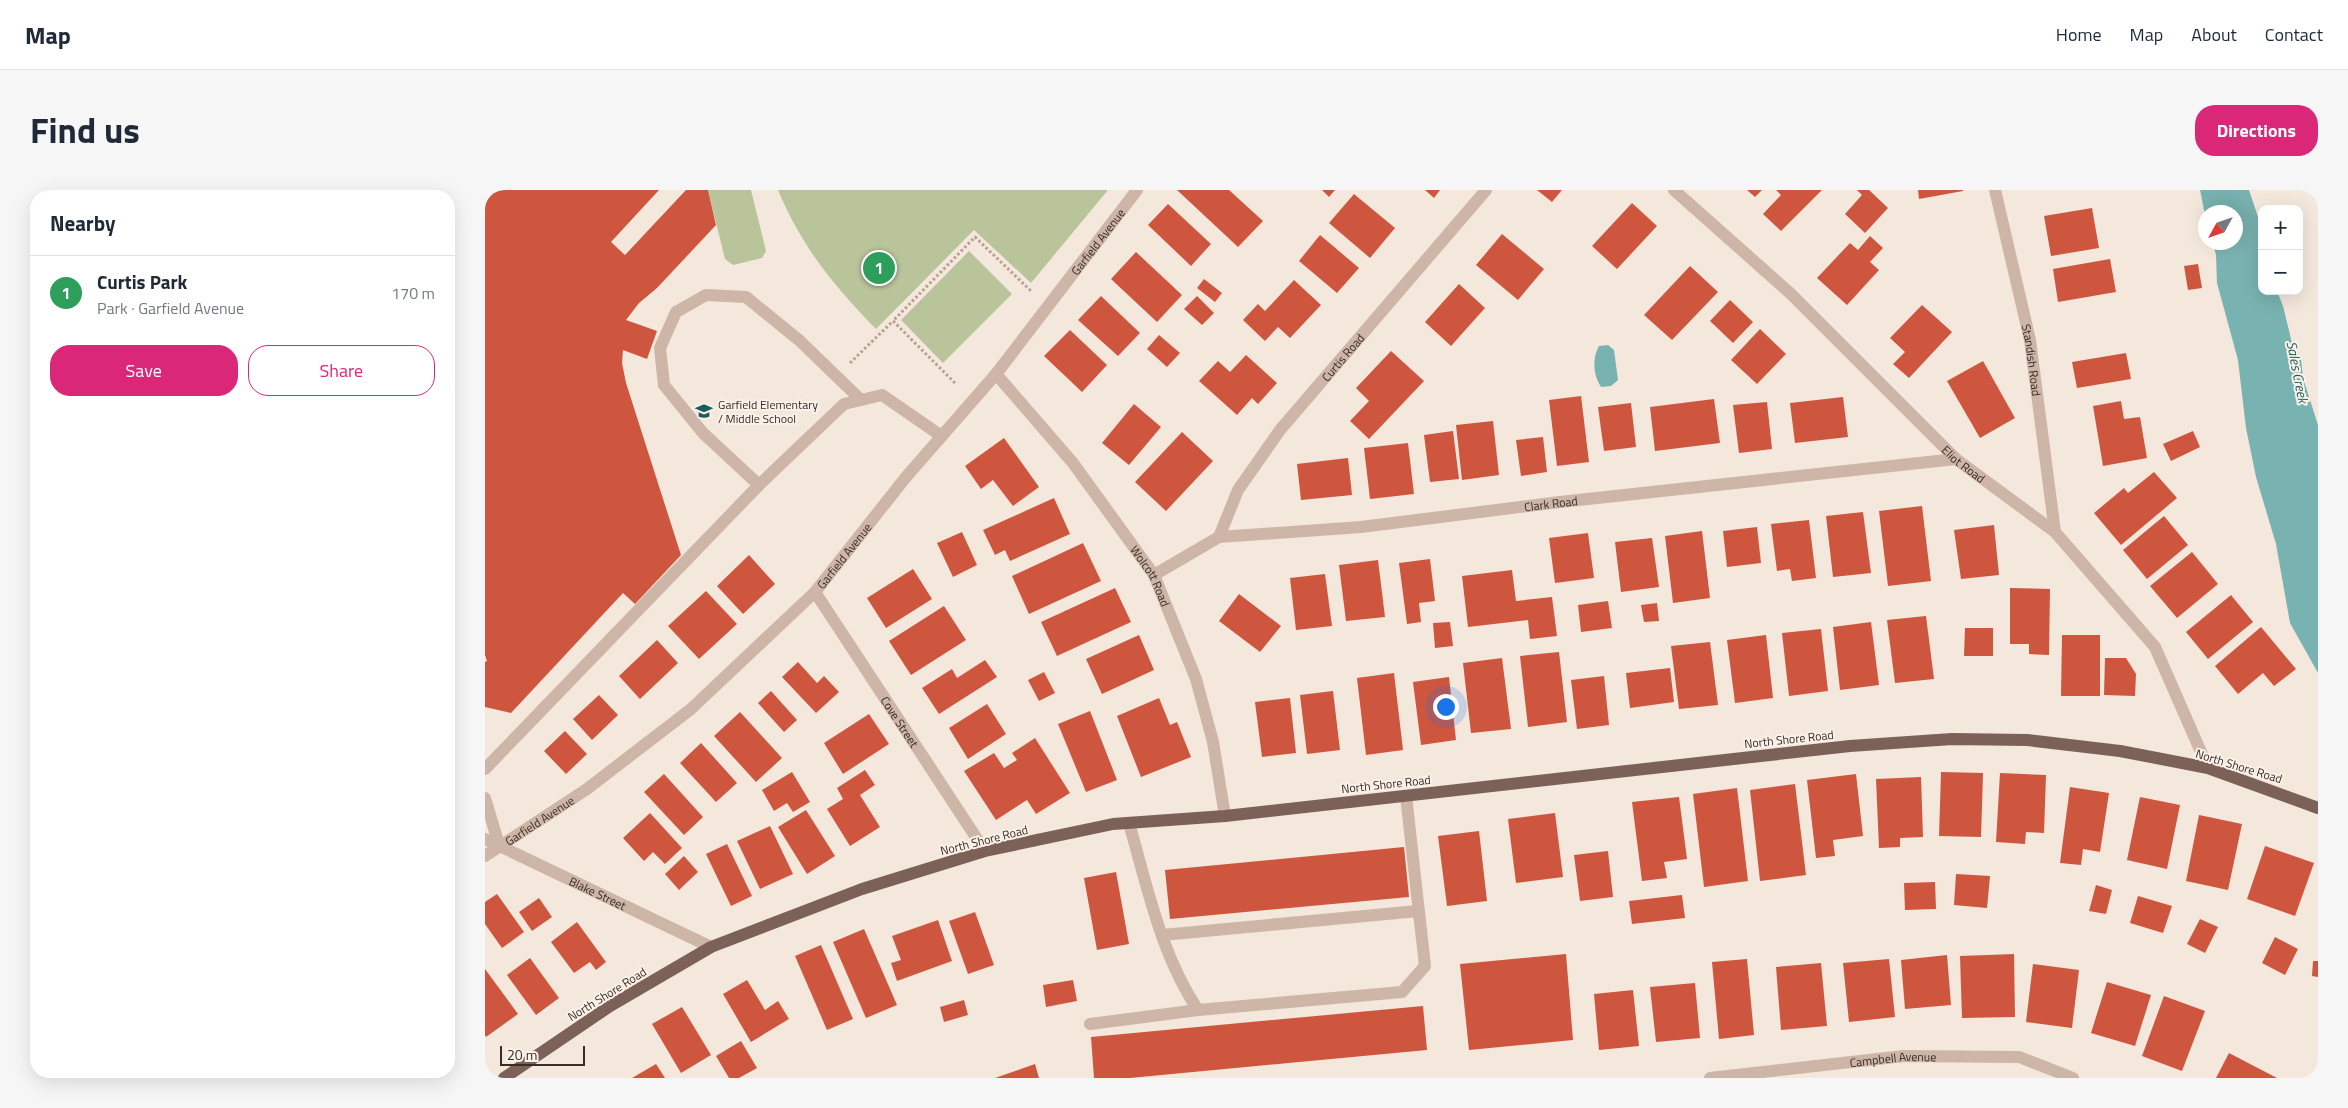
<!DOCTYPE html>
<html lang="en">
<head>
<meta charset="utf-8">
<style>
	:root { --surface:#fff; --page:#f6f6f7; --text:#1f2937; --muted:#747a83; --line:#e0e1e3; --accent:#db2777 }
	body { margin:0; font-family:"Titillium Web",sans-serif; background:var(--page); color:var(--text) }
	.controls { position:absolute; right:15px; top:15px; display:grid; overflow:hidden; border-radius:10px; box-shadow:0 5px 20px #0002 }
	.controls button { width:45px; height:45px; display:grid; place-items:center; padding:0; border:0; border-bottom:1px solid var(--line); background:var(--surface); color:var(--text); font:25px sans-serif }
	.compass { position:absolute; left:1713px; top:15px; width:45px; height:45px; border-radius:50%; background:var(--surface); box-shadow:0 5px 20px #0002; rotate:230deg }
	.scale { position:absolute; left:15px; bottom:12px; width:85px; box-sizing:border-box; padding-left:5px; border:2px solid #392c28; border-top:0; font-size:14px; line-height:18px; white-space:nowrap; color:#392c28; -webkit-text-stroke:4px #fbf1e9; paint-order:stroke }
	.you { position:absolute; left:960px; top:516px; width:18px; height:18px; margin:-12px; border:4px solid #fff; border-radius:50%; background:#1a73e8; box-shadow:0 0 0 8px #1a73e833 }
	.badge { display:grid; place-items:center; width:32px; height:32px; border-radius:50%; background:var(--accent); color:#fff; font-size:16px; font-weight:700 }
	.pin { position:absolute; translate:-50% -50%; border:2px solid #fff; box-shadow:0 1px 5px #0006 }
	.list { margin:0; padding:0; list-style:none }
	h2 { display:flex; justify-content:space-between; align-items:center; height:65px; margin:0; padding:0 20px; font-size:21px }
	h2 small { font-size:16px; font-weight:400; color:var(--muted) }
	.list li { display:grid; grid-template-columns:32px 1fr auto; gap:15px; align-items:center; box-sizing:border-box; height:75px; padding:0 20px; border-top:1px solid var(--line) }
	.list b { display:block; font-size:19px; white-space:nowrap }
	.list p { margin:0; font-size:16px; white-space:nowrap; color:var(--muted) }
	.list em { font-size:16px; font-style:normal; color:var(--muted) }
	.actions { display:flex; gap:10px; padding:15px 20px }
	.actions a { flex:1; padding:11px 0; border:1px solid var(--accent); border-radius:20px; text-align:center; font-size:18px; color:var(--accent) }
	.actions .main { background:var(--accent); color:#fff }
	.map { position:relative; flex:none; width:1833px; height:888px; overflow:hidden; border-radius:20px }
	header { display:flex; align-items:center; gap:30px; box-sizing:border-box; height:70px; padding:0 25px; background:var(--surface); border-bottom:1px solid var(--line) }
	header strong { font-size:24px }
	nav { display:flex; gap:28px; margin-inline-start:auto; font-size:18px }
	.intro { display:flex; align-items:center; justify-content:space-between; box-sizing:border-box; height:120px; padding:0 30px }
	h1 { margin:0; font-size:35px }
	.button { padding:12px 22px; border-radius:20px; background:var(--accent); color:#fff; font-size:18px; font-weight:700 }
	main { display:flex; gap:30px; padding:0 30px }
	aside { flex:1; background:var(--surface); border-radius:20px; box-shadow:0 5px 20px #0002 }
	.map>svg:first-child { display:block }
</style>
</head>
<body>
<header>
<strong>Map</strong>
<nav><a>Home</a><a>Map</a><a>About</a><a>Contact</a></nav>
</header>
<div class="intro"><h1>Find us</h1><a class="button">Directions</a></div>
<main>
<aside>
<h2>Nearby<small></small></h2>
<ul class="list">
<li><span class="badge" style="background:#2e9e5b">1</span><div><b>Curtis Park</b><p>Park · Garfield Avenue</p></div><em>170 m</em></li>
</ul>
<div class="actions"><a class="main">Save</a><a>Share</a></div>
</aside>
<div class="map">
<svg width="1833" height="888" viewBox="0 0 1833 888">
	<rect width="100%" height="100%" fill="#f4e7dc"/>
	<g fill="#bac49b">
		<path d="M223 0H266L281 61 277 68 248 75 240 69Z"/>
		<path d="M293 0H623L546 93 489 40 391 139C348 95 317 57 293 0Z"/>
		<path d="M484 61 527 104 458 173 416 130Z"/>
	</g>
	<g fill="#79b3b1">
		<path d="M1715 0H1764L1777 39V101H1792L1798 116 1807 153 1816 169 1818 188 1833 235V483L1805 433 1791 354 1771 287 1761 238 1753 170 1732 93 1731 65 1728 53 1750 52V22H1720V25Z"/>
		<path d="M1123 155 1129 160 1133 190 1126 196 1116 197C1108 185 1107 168 1114 156Z"/>
	</g>
	<g fill="#ce563f">
		<path d="M5 0H174L126 52 140 65 201 0H223L231 35 172 98 154 113 141 130 172 141 162 169 138 160 137 173 141 193 196 365 150 414 138 403 26 523 0 517V472L2 471 0 465V6Z"/>
		<path d="M692 0H744L778 31 753 57Z"/>
		<path d="M837 0H850L844 7Z"/>
		<path d="M940 0H955L949 8Z"/>
		<path d="M1052 0H1077L1067 12Z"/>
		<path d="M1262 0H1277L1270 7Z"/>
		<path d="M1291 0H1337L1296 41 1278 24 1296 5Z"/>
		<path d="M1372 0H1384L1403 18 1380 43 1360 24 1377 5Z"/>
		<path d="M1433 0H1478V1L1434 9Z"/>
		<path d="M869 4 910 38 885 68 844 33Z"/>
		<path d="M1147 13 1172 36 1132 79 1107 56Z"/>
		<path d="M683 14 726 54 706 76 663 35Z"/>
		<path d="M1607 18 1614 58 1566 66 1559 26Z"/>
		<path d="M1017 44 1059 79 1033 110 991 75Z"/>
		<path d="M835 45 874 78 852 103 814 71Z"/>
		<path d="M1385 46 1398 58 1385 72 1394 80 1362 115 1332 88 1365 53 1373 60Z"/>
		<path d="M651 62 697 105 672 132 626 89Z"/>
		<path d="M1625 69 1631 102 1573 112 1568 79Z"/>
		<path d="M1713 74 1717 98 1703 100 1699 76Z"/>
		<path d="M1205 76 1233 102 1187 150 1159 125Z"/>
		<path d="M719 89 737 103 730 112 712 98Z"/>
		<path d="M809 90 836 115 805 148 793 137 780 151 758 130 773 114 780 121Z"/>
		<path d="M974 94 1000 118 966 156 940 132Z"/>
		<path d="M616 106 655 143 633 166 593 130Z"/>
		<path d="M712 106 729 123 717 135 699 119Z"/>
		<path d="M1245 110 1268 132 1248 153 1225 131Z"/>
		<path d="M1437 115 1467 142 1424 188 1408 174 1420 162 1405 148Z"/>
		<path d="M1275 139 1301 164 1272 194 1246 170Z"/>
		<path d="M585 140 622 175 597 202 559 166Z"/>
		<path d="M674 145 695 163 682 177 662 159Z"/>
		<path d="M906 161 939 191 884 249 865 231 884 211 871 198Z"/>
		<path d="M1641 163 1646 189 1592 198 1587 172Z"/>
		<path d="M761 165 792 193 773 214 767 208 752 225 714 191 733 171 745 182Z"/>
		<path d="M1498 171 1530 228 1495 248 1462 191Z"/>
		<path d="M1096 206 1104 272 1072 276 1064 210Z"/>
		<path d="M1358 207 1363 247 1310 253 1305 213Z"/>
		<path d="M1229 209 1235 253 1170 261 1165 217Z"/>
		<path d="M1636 211 1639 229 1655 227 1662 268 1618 276 1608 216Z"/>
		<path d="M1282 212 1287 259 1254 263 1248 215Z"/>
		<path d="M1146 213 1151 257 1119 261 1113 217Z"/>
		<path d="M649 214 676 237 644 275 617 253Z"/>
		<path d="M1008 231 1014 285 977 290 971 235Z"/>
		<path d="M968 241 974 289 945 292 939 245Z"/>
		<path d="M1708 241 1715 257 1686 271 1678 254Z"/>
		<path d="M697 242 728 271 681 321 650 292Z"/>
		<path d="M1058 247 1062 282 1036 286 1031 250Z"/>
		<path d="M519 248 554 297 528 316 508 290 496 299 480 276Z"/>
		<path d="M923 253 929 304 885 309 879 258Z"/>
		<path d="M863 268 867 305 816 310 812 274Z"/>
		<path d="M1669 282 1692 308 1636 355 1609 323 1639 298 1643 303Z"/>
		<path d="M569 308 585 344 525 371 520 360 510 365 498 340Z"/>
		<path d="M1437 316 1446 391 1403 396 1394 321Z"/>
		<path d="M1378 322 1386 383 1348 387 1341 326Z"/>
		<path d="M1679 326 1703 355 1662 389 1638 360Z"/>
		<path d="M1324 330 1331 388 1307 391 1305 379 1292 381 1286 334Z"/>
		<path d="M1509 335 1514 385 1476 389 1469 340Z"/>
		<path d="M1272 337 1276 373 1242 377 1238 341Z"/>
		<path d="M1217 341 1225 408 1188 413 1180 346Z"/>
		<path d="M477 342 492 375 468 387 452 353Z"/>
		<path d="M1103 343 1109 388 1070 393 1064 348Z"/>
		<path d="M1167 348 1174 397 1136 402 1130 352Z"/>
		<path d="M598 353 616 391 544 424 527 386Z"/>
		<path d="M1707 362 1733 394 1692 428 1665 396Z"/>
		<path d="M264 365 290 394 258 424 232 396Z"/>
		<path d="M945 369 950 411 934 413 936 432 922 434 914 373Z"/>
		<path d="M893 370 900 427 861 431 854 375Z"/>
		<path d="M428 379 447 409 401 438 382 408Z"/>
		<path d="M1027 380 1031 411 1067 407 1072 446 1045 449 1043 430 983 437 977 386Z"/>
		<path d="M840 384 847 436 811 440 805 388Z"/>
		<path d="M630 398 646 432 572 466 556 432Z"/>
		<path d="M1525 398 1565 399 1564 465 1544 464V454H1525Z"/>
		<path d="M221 401 252 434 214 469 183 436Z"/>
		<path d="M754 404 796 436 775 462 734 431Z"/>
		<path d="M1746 405 1768 432 1723 469 1701 442Z"/>
		<path d="M1123 411 1127 438 1096 442 1093 415Z"/>
		<path d="M1172 413 1174 431 1159 432 1156 415Z"/>
		<path d="M459 416 481 450 426 485 404 451Z"/>
		<path d="M1441 426 1449 489 1410 493 1402 430Z"/>
		<path d="M965 432 968 456 950 458 948 433Z"/>
		<path d="M1386 432 1394 495 1355 500 1348 437Z"/>
		<path d="M1776 437 1811 479 1789 496 1778 483 1753 504 1730 476Z"/>
		<path d="M1480 438H1508V466H1479Z"/>
		<path d="M1336 439 1343 501 1304 506 1297 443Z"/>
		<path d="M654 445 669 480 617 504 601 469Z"/>
		<path d="M1281 445 1288 508 1250 513 1242 450Z"/>
		<path d="M1577 445H1615V506H1576Z"/>
		<path d="M172 450 193 473 155 509 134 486Z"/>
		<path d="M1225 452 1233 515 1194 519 1186 456Z"/>
		<path d="M1074 462 1082 532 1043 537 1035 466Z"/>
		<path d="M1017 468 1026 539 986 543 978 473Z"/>
		<path d="M1620 468H1641L1651 484 1650 506 1619 505Z"/>
		<path d="M500 470 512 487 454 524 437 498 467 479 472 488Z"/>
		<path d="M313 472 332 493 339 486 354 502 331 523 297 487Z"/>
		<path d="M1185 478 1189 512 1145 518 1141 483Z"/>
		<path d="M559 482 570 503 554 511 543 490Z"/>
		<path d="M909 483 918 560 881 565 872 488Z"/>
		<path d="M1119 486 1124 535 1092 539 1086 490Z"/>
		<path d="M964 487 971 550 936 555 928 492Z"/>
		<path d="M286 501 312 530 299 542 273 513Z"/>
		<path d="M848 501 855 560 822 564 815 505Z"/>
		<path d="M114 505 133 525 107 550 88 529Z"/>
		<path d="M674 508 685 535 692 532 706 567 656 587 632 526Z"/>
		<path d="M805 508 811 563 777 567 770 512Z"/>
		<path d="M502 514 521 544 483 569 464 538Z"/>
		<path d="M605 521 632 590 601 602 573 534Z"/>
		<path d="M255 522 297 568 271 592 229 546Z"/>
		<path d="M384 524 404 554 358 584 339 553Z"/>
		<path d="M80 541 102 564 81 584 59 561Z"/>
		<path d="M550 548 585 603 551 624 542 610 511 630 479 581 509 563 519 578 532 570 527 563Z"/>
		<path d="M216 553 252 593 231 612 195 573Z"/>
		<path d="M380 580 390 595 375 605 395 637 365 656 342 619 358 609 352 598Z"/>
		<path d="M307 582 325 612 308 622 302 613 289 621 277 600Z"/>
		<path d="M1456 582 1498 583 1496 647 1454 646Z"/>
		<path d="M1515 583 1561 585 1559 643 1541 642 1540 654 1511 652Z"/>
		<path d="M179 584 218 627 199 645 159 602Z"/>
		<path d="M1371 584 1378 646 1348 650 1350 666 1331 668 1322 590Z"/>
		<path d="M1436 587 1438 647 1415 648V657L1394 658 1391 589Z"/>
		<path d="M1310 594 1321 685 1275 691 1265 600Z"/>
		<path d="M1585 597 1624 603 1615 662 1598 659 1596 675 1575 673Z"/>
		<path d="M1252 598 1263 691 1219 697 1208 604Z"/>
		<path d="M1194 607 1202 669 1179 672 1182 688 1157 691 1147 612Z"/>
		<path d="M1655 607 1695 615 1682 679 1642 670Z"/>
		<path d="M321 620 350 666 322 684 293 637Z"/>
		<path d="M165 623 197 658 180 674 168 662 159 671 138 648Z"/>
		<path d="M1070 623 1078 687 1031 693 1023 629Z"/>
		<path d="M1714 625 1757 634 1743 700 1701 691Z"/>
		<path d="M285 636 308 684 275 699 252 651Z"/>
		<path d="M994 641 1002 711 962 716 953 646Z"/>
		<path d="M242 654 267 706 246 716 221 664Z"/>
		<path d="M1780 656 1829 673 1810 726 1762 709Z"/>
		<path d="M919 657 924 707 685 729 680 680Z"/>
		<path d="M1123 661 1128 707 1095 711 1089 665Z"/>
		<path d="M199 666 213 682 194 700 180 684Z"/>
		<path d="M631 682 644 754 612 760 599 688Z"/>
		<path d="M1471 684 1505 686 1502 718 1469 715Z"/>
		<path d="M1450 692 1451 719 1420 720 1419 693Z"/>
		<path d="M1611 695 1627 700 1621 724 1604 721Z"/>
		<path d="M12 704 39 742 17 758 0 734V712Z"/>
		<path d="M1197 705 1200 728 1147 734 1144 711Z"/>
		<path d="M1653 706 1687 716 1678 743 1645 733Z"/>
		<path d="M54 708 67 727 47 741 34 722Z"/>
		<path d="M490 722 509 775 483 784 464 731Z"/>
		<path d="M1715 729 1733 737 1720 763 1702 754Z"/>
		<path d="M453 730 467 771 412 791 406 773 416 770 407 746Z"/>
		<path d="M92 732 121 772 111 780 105 772 89 783 66 752Z"/>
		<path d="M379 739 412 815 381 828 348 752Z"/>
		<path d="M1790 747 1813 759 1800 785 1777 773Z"/>
		<path d="M336 755 368 829 342 840 310 766Z"/>
		<path d="M1081 764 1088 850 984 860 975 774Z"/>
		<path d="M1529 764 1530 827 1477 828 1475 766Z"/>
		<path d="M1462 765 1466 815 1420 819 1416 770Z"/>
		<path d="M45 768 74 808 51 825 22 785Z"/>
		<path d="M1262 769 1269 845 1234 849 1227 772Z"/>
		<path d="M1404 769 1410 827 1364 832 1358 773Z"/>
		<path d="M1828 771H1833V787L1827 786Z"/>
		<path d="M1336 773 1342 836 1296 840 1291 777Z"/>
		<path d="M1548 774 1594 780 1587 838 1541 832Z"/>
		<path d="M0 779 33 824 1 847 0 845Z"/>
		<path d="M262 790 280 820 293 811 304 829 266 852 238 804Z"/>
		<path d="M588 790 592 811 561 817 558 795Z"/>
		<path d="M1622 792 1666 805 1650 856 1606 843Z"/>
		<path d="M1210 793 1215 848 1171 852 1165 797Z"/>
		<path d="M1148 800 1154 856 1114 860 1109 804Z"/>
		<path d="M1679 806 1720 821 1697 881 1657 866Z"/>
		<path d="M479 810 483 825 459 832 455 817Z"/>
		<path d="M938 816 942 860 645 888H609L606 847Z"/>
		<path d="M197 817 226 865 196 883 167 834Z"/>
		<path d="M256 851 272 878 254 888H244L231 866Z"/>
		<path d="M1744 863 1792 888H1731Z"/>
		<path d="M171 874 180 888H147Z"/>
		<path d="M550 874 554 888H510Z"/>
	</g>
	<g fill="none" stroke-linecap="round" stroke-linejoin="round">
		<g stroke="#b99f91" stroke-width="3" stroke-dasharray="2.5 2.5" stroke-linecap="butt">
			<path d="M365 173 408 131"/>
			<path d="M470 193 408 131 490 47 546 101"/>
		</g>
		<g stroke="#cdb5a7" stroke-width="12">
			<path id="s1" d="M1189 0 1306 104 1471 269 1570 342 1670 457 1723 578"/>
			<path id="s2" d="M1510 0 1545 150 1570 342"/>
			<path id="s3" d="M511 184 588 273 669 385 711 489 728 552 740 626"/>
			<path d="M274 295 218 243 179 195 175 158 191 122 221 105 261 107 315 151 376 210"/>
			<path id="s4" d="M734 347 753 300 795 240 1001 0"/>
			<path id="s5" d="M669 385 734 347 876 337 1075 312 1471 269"/>
			<path id="s6" d="M330 402 500 661"/>
			<path d="M0 579 274 295 359 214 397 205 455 245"/>
			<path d="M0 608 14 655"/>
			<path d="M644 633C662 696 676 765 713 820L917 802 940 776 921 606"/>
			<path id="s7" d="M0 649 226 757"/>
			<path id="s8" d="M0 666 102 599 206 519 330 402 421 287 511 184 652 0"/>
			<path d="M677 745 933 721"/>
			<path d="M605 834 713 820"/>
			<path id="s9" d="M1225 888 1419 866 1534 867 1588 888"/>
		</g>
		<path stroke="#7c6158" stroke-width="12" d="M19 888 125 816 226 757 377 699 500 661 628 634 740 626 1365 556 1467 549 1542 550 1635 561 1723 578 1833 618"/>
	</g>
	<defs>
		<g id="school-bare" transform="scale(1.35)"><path d="M0-5L7-2L0 1L-7-2ZM-4 1L0 2.5L4 1V4Q0 6-4 4Z" fill="#1a5e5c" stroke="#fbf1e9" stroke-width="2.5" paint-order="stroke"/></g>
	</defs>
	<g fill-rule="evenodd">
		<use href="#school-bare" x="219" y="221"/>
	</g>
	<g text-anchor="middle" dominant-baseline="central" stroke-width="4" stroke-linejoin="round" paint-order="stroke">
		<g font-size="12" fill="#392c28" stroke="#fbf1e9">
			<text stroke="none"><textPath href="#s8" startOffset="874">Garfield Avenue</textPath></text>
			<text stroke="none"><textPath href="#s4" startOffset="220">Curtis Road</textPath></text>
			<text stroke="none"><textPath href="#s2" startOffset="174">Standish Road</textPath></text>
			<text stroke="none"><textPath href="#s1" startOffset="399">Eliot Road</textPath></text>
			<text stroke="none"><textPath href="#s5" startOffset="409">Clark Road</textPath></text>
			<text stroke="none"><textPath href="#s8" startOffset="470">Garfield Avenue</textPath></text>
			<text stroke="none"><textPath href="#s3" startOffset="255">Wolcott Road</textPath></text>
			<text stroke="none"><textPath href="#s6" startOffset="155">Cove Street</textPath></text>
			<text transform="translate(1304 549) rotate(-6)">North Shore Road</text>
			<text transform="translate(1754 576) rotate(17)">North Shore Road</text>
			<text transform="translate(901 594) rotate(-6)">North Shore Road</text>
			<text stroke="none"><textPath href="#s8" startOffset="65">Garfield Avenue</textPath></text>
			<text transform="translate(499 650) rotate(-14)">North Shore Road</text>
			<text stroke="none"><textPath href="#s7" startOffset="125">Blake Street</textPath></text>
			<text transform="translate(122 804) rotate(-32)">North Shore Road</text>
			<text stroke="none"><textPath href="#s9" startOffset="184">Campbell Avenue</textPath></text>
		</g>
		<g font-size="12" fill="#392c28" stroke="#fbf1e9" text-anchor="start">
			<text x="233" y="214">Garfield Elementary<tspan x="233" dy="14">/ Middle School</tspan></text>
		</g>
		<g font-size="14" font-style="italic" fill="#1a5e5c" stroke="#fbf1e9">
			<text transform="translate(1813 182) rotate(79)">Sales Creek</text>
		</g>
	</g>
</svg>
<div class="controls">
<button>+</button>
<button>−</button>
</div>
<svg class="compass" viewBox="-18 -18 36 36"><path d="M0-13l5 13h-10z" fill="#e53935"/><path d="M0 13l5-13h-10z" fill="#747a83"/></svg>
<div class="scale">20 m</div>
<div class="you"></div>
<div class="pin badge" style="left:394px;top:78px;background:#2e9e5b">1</div>
</div>
</main>
</body>
</html>
